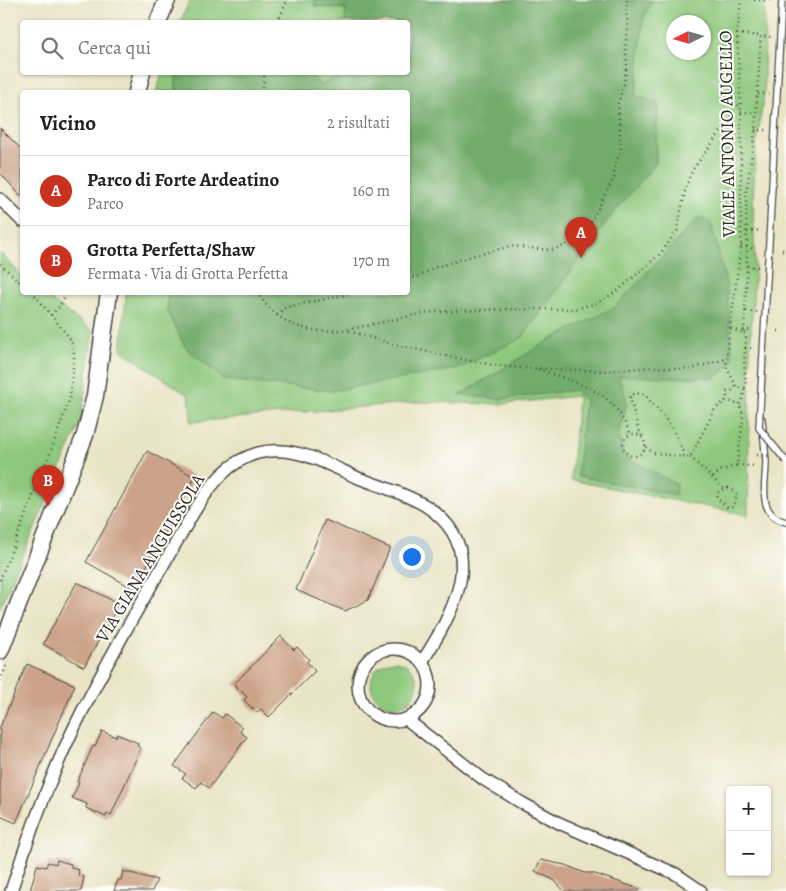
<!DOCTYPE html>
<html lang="it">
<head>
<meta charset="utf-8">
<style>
	:root { --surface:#fff; --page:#f6f6f6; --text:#222; --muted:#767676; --line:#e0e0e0; --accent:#c8321e }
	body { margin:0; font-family:Alegreya,serif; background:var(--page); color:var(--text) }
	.controls { position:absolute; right:15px; bottom:15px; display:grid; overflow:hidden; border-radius:5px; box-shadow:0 1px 4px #0004 }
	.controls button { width:45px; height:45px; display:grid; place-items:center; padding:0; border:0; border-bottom:1px solid var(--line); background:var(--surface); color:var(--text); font:25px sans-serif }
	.compass { position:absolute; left:666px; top:15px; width:45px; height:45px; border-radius:50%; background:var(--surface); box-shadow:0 1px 4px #0004; rotate:265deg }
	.you { position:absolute; left:411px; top:556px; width:18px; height:18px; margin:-12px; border:4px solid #fff; border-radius:50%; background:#1a73e8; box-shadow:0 0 0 8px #1a73e833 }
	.badge { display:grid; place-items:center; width:32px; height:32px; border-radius:50%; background:var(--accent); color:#fff; font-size:16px; font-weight:700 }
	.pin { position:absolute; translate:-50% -41px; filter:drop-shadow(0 1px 2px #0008) }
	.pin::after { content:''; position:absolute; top:26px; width:18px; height:15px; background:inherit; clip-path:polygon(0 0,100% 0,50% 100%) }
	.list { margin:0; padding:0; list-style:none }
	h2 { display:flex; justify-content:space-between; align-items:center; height:65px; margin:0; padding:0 20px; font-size:21px }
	h2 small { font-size:16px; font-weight:400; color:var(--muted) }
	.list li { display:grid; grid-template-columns:32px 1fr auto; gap:15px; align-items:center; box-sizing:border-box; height:70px; padding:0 20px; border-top:1px solid var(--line) }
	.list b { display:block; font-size:19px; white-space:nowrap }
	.list p { margin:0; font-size:16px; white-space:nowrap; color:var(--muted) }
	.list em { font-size:16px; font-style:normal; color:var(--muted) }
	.icon { flex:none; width:28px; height:28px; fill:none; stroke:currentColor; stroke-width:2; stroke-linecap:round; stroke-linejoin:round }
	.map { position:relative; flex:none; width:786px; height:891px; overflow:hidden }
	.search { position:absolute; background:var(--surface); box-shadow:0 1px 4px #0004; left:20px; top:20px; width:390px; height:55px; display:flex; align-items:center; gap:12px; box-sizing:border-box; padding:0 18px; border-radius:5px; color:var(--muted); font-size:19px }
	.panel { position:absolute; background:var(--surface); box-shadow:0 1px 4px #0004; left:20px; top:90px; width:390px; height:205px; border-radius:5px }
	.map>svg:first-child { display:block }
</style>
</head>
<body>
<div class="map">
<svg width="786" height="891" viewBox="0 0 786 891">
	<rect width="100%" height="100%" fill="#fdfcf7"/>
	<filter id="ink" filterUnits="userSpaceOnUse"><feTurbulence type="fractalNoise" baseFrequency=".02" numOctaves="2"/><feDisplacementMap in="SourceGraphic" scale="10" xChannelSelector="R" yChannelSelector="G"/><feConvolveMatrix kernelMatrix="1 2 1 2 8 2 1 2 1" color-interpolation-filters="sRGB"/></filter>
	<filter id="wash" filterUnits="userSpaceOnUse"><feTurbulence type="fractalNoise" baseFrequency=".0096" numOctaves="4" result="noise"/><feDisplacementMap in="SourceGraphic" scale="20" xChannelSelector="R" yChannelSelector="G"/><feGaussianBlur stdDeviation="1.12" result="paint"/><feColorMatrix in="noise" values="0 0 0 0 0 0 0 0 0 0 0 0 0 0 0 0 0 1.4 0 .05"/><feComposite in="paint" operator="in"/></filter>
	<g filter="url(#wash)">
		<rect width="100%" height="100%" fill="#e9e4c5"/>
		<g fill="#8dc77b" stroke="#5c7953" fill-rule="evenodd">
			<path d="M190 0H765L764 94 756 148 753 199 755 267 750 348 748 515 571 480 578 396 503 404 418 402 191 422 189 396 121 350 126 293 408 292V92H156L162 73 408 72V22H180ZM674 22H704V52H674Z"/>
			<path d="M0 253 22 276V292L41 293 93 331 81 421 0 608Z"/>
			<circle cx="394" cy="684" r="23"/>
		</g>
		<g fill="#72ac6b" stroke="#4e6c4b">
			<path d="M314 0H652L643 21 636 96 658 103 656 163 607 221 522 338 460 368 332 391 224 380 185 347 167 310 168 293 408 292V92H176V75L180 73H309L320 86 339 75V73L408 72V22H345L346 9 314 6Z"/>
			<path d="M699 217 711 223 726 282 733 362 715 378 619 376 627 402 618 436 624 456 676 484 675 495 577 476 585 400 576 390 501 399 460 395 548 341 615 307Z"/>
		</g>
		<g id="blocks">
			<g fill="#cca388">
				<path d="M0 128 22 150V197L0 173Z"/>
				<path d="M147 451 195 477 134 589 86 562Z"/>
				<path d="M325 520 390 548 368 600 345 611 296 590Z"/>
				<path d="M77 582 119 604 84 667 43 644Z"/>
				<path d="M281 636 294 650 297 647 309 659 307 662 315 671 269 717 261 709 257 713 244 700 247 697 234 684Z"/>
				<path d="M27 664 75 685 16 823 0 816V727Z"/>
				<path d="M213 712 222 718 225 714 242 727 240 732 247 737 209 788 201 782 196 788 182 778 186 774 174 766Z"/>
				<path d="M102 731 116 737 117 734 138 743 137 746 141 748 111 815 107 813 106 817 86 808 87 804 72 798 79 783 77 782 93 746 95 747Z"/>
				<path d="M57 860 71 864V868L79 870 78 875 84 877 81 891H30L37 865 46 867 48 862 56 864Z"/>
				<path d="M541 860 565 865 585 873H592L640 889 639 891H564L554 880 535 871Z"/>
				<path d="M123 871 157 880 152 891H114L118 880H121Z"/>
			</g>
		</g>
	</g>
	<g filter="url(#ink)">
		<use href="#blocks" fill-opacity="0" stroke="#484742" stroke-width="1"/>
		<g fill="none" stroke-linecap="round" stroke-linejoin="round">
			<g stroke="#484742" stroke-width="8">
				<path id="lane" d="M762 419C763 433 765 448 766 462 766 485 756 514 786 522"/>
			</g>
			<g stroke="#484742" stroke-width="14">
				<g id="street">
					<path d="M0 199 22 221"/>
					<circle cx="394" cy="685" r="36"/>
					<path d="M406 719 483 779 522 803 559 823 676 874 701 891"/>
					<path d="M11 891C28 837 48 783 72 732 109 656 153 583 195 510 211 485 228 461 258 453 293 444 325 463 356 477 379 486 405 493 426 506 491 548 453 613 422 662"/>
				</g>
			</g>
			<g stroke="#484742" stroke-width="19">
				<g id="secondary">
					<path d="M158 22 167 0"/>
					<path d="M137 92 142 72"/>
					<path d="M0 651 85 435 95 396 109 292"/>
				</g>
			</g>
			<g stroke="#484742" stroke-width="2.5" stroke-dasharray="1 4" stroke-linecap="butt">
				<path d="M754 0H772"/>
				<path d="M278 22 287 0"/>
				<path d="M737 34 761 36"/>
				<path d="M262 92 265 72"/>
				<path d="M758 94H769"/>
				<path d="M741 112 761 113"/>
				<path d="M755 130H766"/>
				<path d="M747 232 761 230"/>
				<path d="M741 246 754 249"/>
				<path d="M782 250H784"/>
				<path d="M0 264 22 284"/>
				<path d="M747 266 758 267"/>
				<path d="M408 279 420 276 433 268 482 253 493 251 510 246 551 250 575 242 587 230 614 177 615 165 621 149 618 103 624 84 627 63 625 46 628 28 626 10 627 0"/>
				<path d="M257 292C301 362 374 317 436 312 482 309 528 309 574 309L594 304 606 298 621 288 660 254 677 231 686 186 693 169 731 118 733 106 741 105"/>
				<path d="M746 311 757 312"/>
				<path d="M51 315 59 307 68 292"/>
				<path d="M277 315 284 308 291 306 345 295 351 292"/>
				<path d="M731 329 744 333 747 266 746 191 749 176 755 130 761 36 771 37"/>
				<path d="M743 330H750"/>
				<path d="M349 331 392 344 451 357 493 365 522 368 605 371 653 367 691 369 726 359"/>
				<path d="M778 331H780"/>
				<path d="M744 333 746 336 744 361 746 385 744 390"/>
				<path d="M745 348H755"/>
				<path d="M538 369C562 378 591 385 610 402 620 411 625 423 631 435"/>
				<path d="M736 386 727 368 726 359 741 246V112L737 34 741 0"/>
				<circle cx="634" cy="445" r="11"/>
				<path d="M642 436 637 425 630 397 635 393 644 394C661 413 678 431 684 457H690L715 409 727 400V392L734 390 736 386 744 390 743 398 739 405 727 400"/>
				<path d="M646 447 653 453 684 457"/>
				<path d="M690 457 724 489"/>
				<path d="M737 465 756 466"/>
				<path d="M713 477 722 470 737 465 743 418 742 411 739 405"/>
				<path d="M728 488 734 491 737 496 733 507 728 508 718 499 717 493Z"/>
				<path d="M0 580 50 453 70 398 74 358 73 346 69 337 32 292"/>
				<path d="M0 681 7 664"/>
			</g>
			<use href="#lane" stroke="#fff" stroke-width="5.5"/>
			<use href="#street" stroke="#fff" stroke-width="11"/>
			<use href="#secondary" stroke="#fff" stroke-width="16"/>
			<g stroke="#484742" stroke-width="8" stroke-linecap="butt">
				<path id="lane-bridge" d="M782 0 759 428 786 461"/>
			</g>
			<path stroke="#484742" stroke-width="2.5" stroke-dasharray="1 4" stroke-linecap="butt" d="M757 455 771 456"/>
			<use href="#lane-bridge" stroke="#fff" stroke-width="5.5"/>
		</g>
	</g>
	<g text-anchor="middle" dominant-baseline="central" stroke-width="4" stroke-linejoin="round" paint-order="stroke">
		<g font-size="18" fill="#2b2b2b" stroke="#fdfcf7">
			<text transform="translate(727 134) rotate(-91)">VIALE ANTONIO AUGELLO</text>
			<text transform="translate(150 558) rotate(-59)">VIA GIANA ANGUISSOLA</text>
		</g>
	</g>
</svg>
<div class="controls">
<button>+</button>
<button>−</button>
</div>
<svg class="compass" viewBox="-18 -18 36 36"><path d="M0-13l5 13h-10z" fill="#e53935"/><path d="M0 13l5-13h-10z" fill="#767676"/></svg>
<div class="you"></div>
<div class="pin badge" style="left:581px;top:258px">A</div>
<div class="pin badge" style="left:48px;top:506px">B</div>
<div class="search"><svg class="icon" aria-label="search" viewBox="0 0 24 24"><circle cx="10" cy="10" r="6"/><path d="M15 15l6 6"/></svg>Cerca qui</div>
<section class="panel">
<h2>Vicino<small>2 risultati</small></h2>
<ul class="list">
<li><span class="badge">A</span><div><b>Parco di Forte Ardeatino</b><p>Parco</p></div><em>160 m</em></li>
<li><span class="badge">B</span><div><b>Grotta Perfetta/Shaw</b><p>Fermata · Via di Grotta Perfetta</p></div><em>170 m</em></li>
</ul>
</section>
</div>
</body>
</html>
